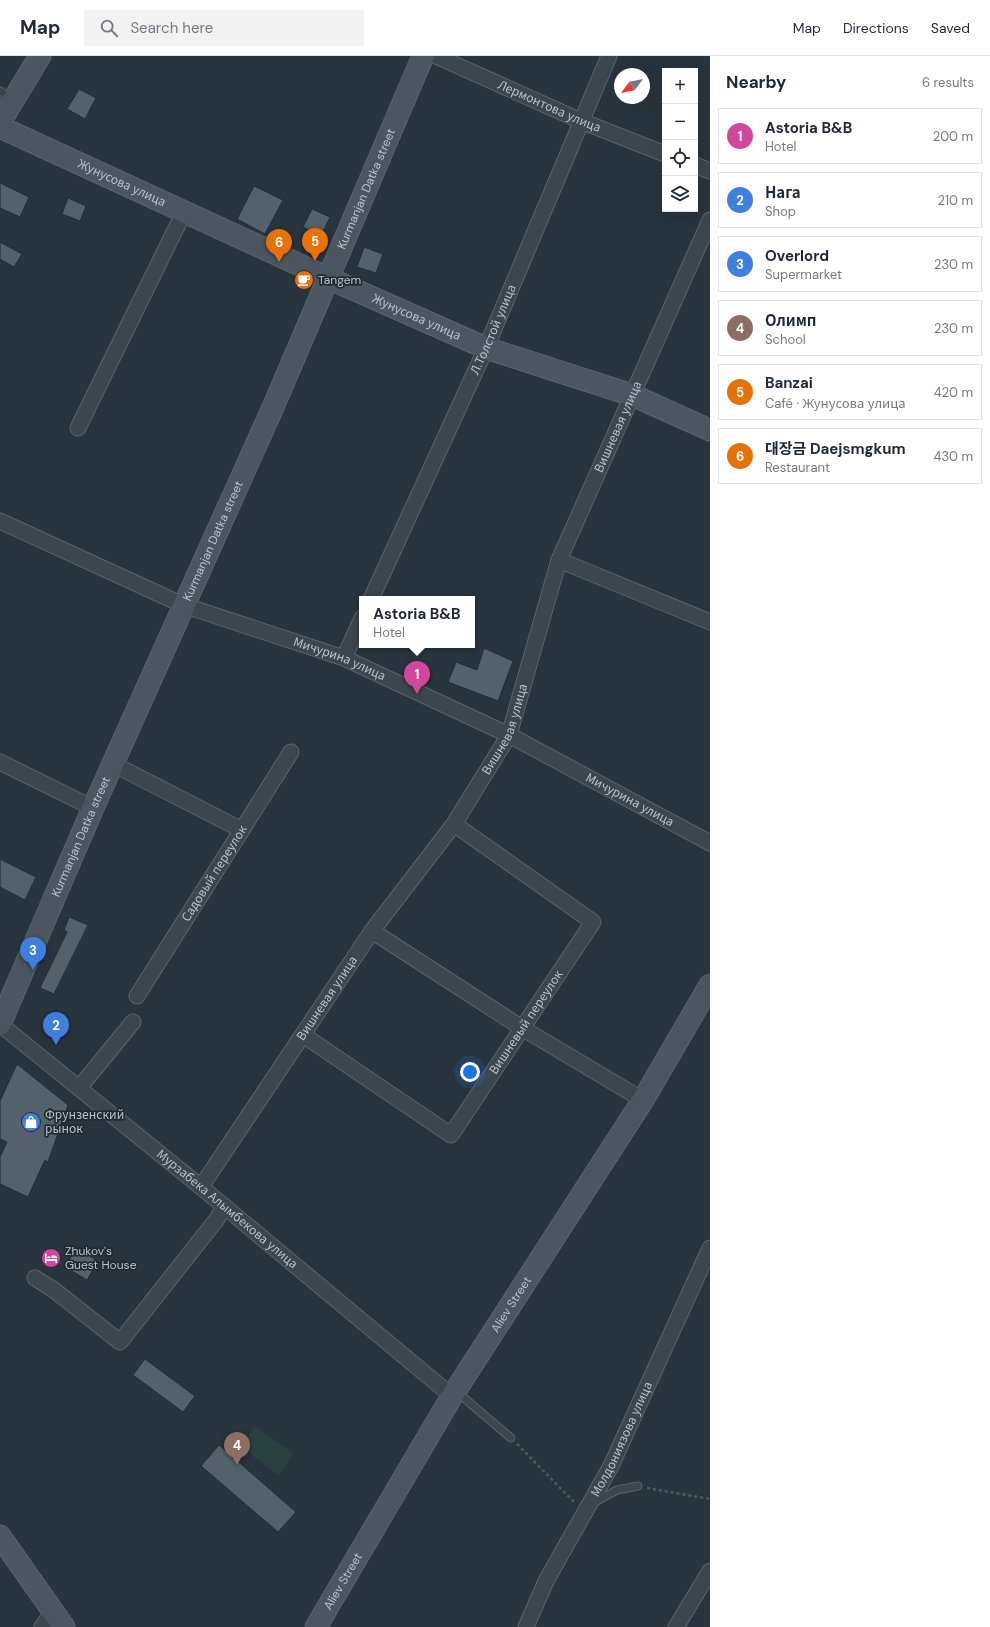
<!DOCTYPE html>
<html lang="en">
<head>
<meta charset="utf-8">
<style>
	:root { --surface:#fff; --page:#f2f2f3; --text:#1f2937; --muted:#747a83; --line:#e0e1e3; --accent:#566f89 }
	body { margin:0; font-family:"DM Sans","Noto Sans KR",sans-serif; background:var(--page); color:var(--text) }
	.controls { position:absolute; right:12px; top:12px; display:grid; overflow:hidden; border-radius:0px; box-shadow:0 4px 16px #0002 }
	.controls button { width:36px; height:36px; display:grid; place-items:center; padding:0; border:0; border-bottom:1px solid var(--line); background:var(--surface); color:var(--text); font:20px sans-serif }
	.compass { position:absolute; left:614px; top:12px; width:36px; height:36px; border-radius:50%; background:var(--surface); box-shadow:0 4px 16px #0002; rotate:238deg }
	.you { position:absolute; left:470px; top:1016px; width:14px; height:14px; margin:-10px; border:3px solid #fff; border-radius:50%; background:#1a73e8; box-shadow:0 0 0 6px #1a73e833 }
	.badge { display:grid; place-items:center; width:26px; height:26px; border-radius:50%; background:var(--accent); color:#fff; font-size:13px; font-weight:700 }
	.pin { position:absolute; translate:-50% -33px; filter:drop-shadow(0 1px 2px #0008) }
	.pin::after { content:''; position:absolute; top:21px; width:14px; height:12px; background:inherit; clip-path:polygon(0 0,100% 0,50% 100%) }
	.popup { position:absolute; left:359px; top:540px; width:116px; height:52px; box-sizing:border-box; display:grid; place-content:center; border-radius:0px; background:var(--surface); filter:drop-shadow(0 1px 3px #0005); font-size:13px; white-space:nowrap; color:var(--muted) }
	.popup b { font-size:15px; color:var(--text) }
	.popup::after { content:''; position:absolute; left:50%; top:100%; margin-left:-8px; border:8px solid transparent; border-top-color:var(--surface) }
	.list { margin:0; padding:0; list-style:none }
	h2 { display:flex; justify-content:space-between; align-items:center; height:52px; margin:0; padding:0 16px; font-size:17px }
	h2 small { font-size:13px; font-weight:400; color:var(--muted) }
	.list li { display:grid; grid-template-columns:26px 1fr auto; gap:12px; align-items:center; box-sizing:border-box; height:56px; margin:0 8px 8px; padding:0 8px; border:1px solid var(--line); border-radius:0px }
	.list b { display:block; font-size:15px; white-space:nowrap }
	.list p { margin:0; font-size:13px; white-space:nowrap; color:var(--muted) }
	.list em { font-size:13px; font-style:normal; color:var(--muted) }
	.icon { flex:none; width:22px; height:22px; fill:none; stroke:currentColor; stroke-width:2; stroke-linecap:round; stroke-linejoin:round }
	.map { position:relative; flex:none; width:710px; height:1571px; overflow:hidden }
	header { display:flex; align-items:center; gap:24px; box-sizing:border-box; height:56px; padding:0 20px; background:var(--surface); border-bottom:1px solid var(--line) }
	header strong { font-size:19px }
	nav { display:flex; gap:22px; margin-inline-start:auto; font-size:14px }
	.search { width:280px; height:36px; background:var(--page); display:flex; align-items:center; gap:10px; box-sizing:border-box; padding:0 14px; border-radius:0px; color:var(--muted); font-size:15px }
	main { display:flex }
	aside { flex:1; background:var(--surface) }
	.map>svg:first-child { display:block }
</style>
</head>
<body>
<header>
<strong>Map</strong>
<div class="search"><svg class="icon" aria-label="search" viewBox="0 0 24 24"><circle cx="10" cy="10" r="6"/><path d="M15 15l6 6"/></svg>Search here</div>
<nav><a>Map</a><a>Directions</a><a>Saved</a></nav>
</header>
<main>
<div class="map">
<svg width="710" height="1571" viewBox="0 0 710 1571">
	<rect width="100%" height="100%" fill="#28343e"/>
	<path fill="#2b4140" d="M255 1370 294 1398 278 1419 240 1390Z"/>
	<g fill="#54616b" stroke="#232d35">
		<path d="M79 33 96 42 85 63 67 53Z"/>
		<path d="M0 127 29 141 20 161 0 152Z"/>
		<path d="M254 130 283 144 265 178 237 163Z"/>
		<path d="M68 142 86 150 80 165 62 158Z"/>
		<path d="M312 153 330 161 321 180 303 171Z"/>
		<path d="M0 186 22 198 14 211 0 203Z"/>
		<path d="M364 191 383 198 376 217 357 211Z"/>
		<path d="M484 592 513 605 498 645 448 626 456 606 477 614Z"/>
		<path d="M0 803 36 821 25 844 0 831Z"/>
		<path d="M69 861 88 869 54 938 40 932 67 876 64 874Z"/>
		<path d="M17 1008 68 1049 48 1106 45 1104 28 1141 0 1128V1101L7 1086 0 1083V1045Z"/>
		<path d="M76 1192 98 1205 87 1224 65 1211Z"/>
		<path d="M145 1303 195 1340 183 1356 133 1319Z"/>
		<path d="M219 1389 296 1456 278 1476 201 1410Z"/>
	</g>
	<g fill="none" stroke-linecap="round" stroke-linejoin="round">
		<g stroke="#5a646c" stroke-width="9">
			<g id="lane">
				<path d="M0 35 12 43"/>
				<path d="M457 1336 511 1382"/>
				<path d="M593 1447 617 1434 638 1430"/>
			</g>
		</g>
		<g stroke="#5a646c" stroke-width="17">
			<g id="street">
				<path id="s1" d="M436 0 581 65 665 98"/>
				<path d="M695 109 710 115"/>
				<path d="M78 372 184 156"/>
				<path id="s2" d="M0 465 183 549 344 602 509 679 710 787"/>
				<path d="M559 504 710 566"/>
				<path id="s3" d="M371 543 486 292 609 0"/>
				<path d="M344 602 362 562"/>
				<path d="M0 706 93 752"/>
				<path d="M113 708 242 774"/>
				<path d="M372 875 522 972 643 1044"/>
				<path id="s4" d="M137 940 291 696"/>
				<path id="s5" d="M0 968 201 1131 452 1340"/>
				<path id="s6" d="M303 979 451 1079 593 866 454 768"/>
				<path d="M79 1032 133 966"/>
				<path id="s7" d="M201 1131 372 875 454 768 509 679 559 504 710 164"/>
				<path d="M35 1222 54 1234 120 1286 217 1163 224 1150"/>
				<path d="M42 1571 53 1555"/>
				<path id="s8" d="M526 1571 546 1525 611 1410 710 1192"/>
				<path d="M676 1571 710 1515"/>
			</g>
		</g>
		<g stroke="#5a646c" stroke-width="23">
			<g id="secondary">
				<path d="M0 66 40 0"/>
				<path id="s9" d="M0 71 328 222 486 292 632 339 710 374"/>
				<path id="s10" d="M0 968 93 752 274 349 423 0"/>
				<path d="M0 1480 64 1571"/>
				<path id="s11" d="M316 1571 452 1340 643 1044 710 929"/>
			</g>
		</g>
		<g stroke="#4a5d5d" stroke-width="2.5" stroke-dasharray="3 3" stroke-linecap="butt">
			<path d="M517 1388 575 1447"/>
			<path d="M647 1432 710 1443"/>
		</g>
		<use href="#lane" stroke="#3c464e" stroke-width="7"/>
		<use href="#street" stroke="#3c464e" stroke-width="15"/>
		<use href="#secondary" stroke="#4b5661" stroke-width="21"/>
	</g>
	<defs>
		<g id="cafe-disc" transform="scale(1)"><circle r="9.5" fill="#e8710a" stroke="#212b33"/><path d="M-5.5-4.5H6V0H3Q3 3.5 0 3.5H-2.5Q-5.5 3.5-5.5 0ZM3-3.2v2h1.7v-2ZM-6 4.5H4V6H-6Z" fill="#fff"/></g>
		<g id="shop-disc" transform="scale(1)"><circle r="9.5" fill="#3f7fe0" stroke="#212b33"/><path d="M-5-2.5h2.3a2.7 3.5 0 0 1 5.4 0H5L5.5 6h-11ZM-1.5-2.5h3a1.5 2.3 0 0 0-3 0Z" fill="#fff"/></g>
		<g id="hotel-disc" transform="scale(1)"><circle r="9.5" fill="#d1479c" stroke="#212b33"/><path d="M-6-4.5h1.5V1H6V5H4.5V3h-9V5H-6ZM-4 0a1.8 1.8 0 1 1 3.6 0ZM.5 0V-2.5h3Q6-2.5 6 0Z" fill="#fff"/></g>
	</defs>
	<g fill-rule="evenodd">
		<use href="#cafe-disc" x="304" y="224"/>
		<use href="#shop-disc" x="31" y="1066"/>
		<use href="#hotel-disc" x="51" y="1202"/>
	</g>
	<g text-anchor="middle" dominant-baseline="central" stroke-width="3.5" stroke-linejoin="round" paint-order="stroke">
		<g font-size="12" fill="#b9c1c9" stroke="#212b33">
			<text stroke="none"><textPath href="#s1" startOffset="124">Лермонтова улица</textPath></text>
			<text stroke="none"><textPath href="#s9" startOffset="134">Жунусова улица</textPath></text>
			<text stroke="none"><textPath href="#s10" startOffset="912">Kurmanjan Datka street</textPath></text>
			<text stroke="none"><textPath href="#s9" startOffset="458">Жунусова улица</textPath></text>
			<text stroke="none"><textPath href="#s3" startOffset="296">Л.Толстой улица</textPath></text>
			<text stroke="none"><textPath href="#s7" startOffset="875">Вишневая улица</textPath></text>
			<text stroke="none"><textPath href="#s10" startOffset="528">Kurmanjan Datka street</textPath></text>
			<text stroke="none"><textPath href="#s2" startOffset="367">Мичурина улица</textPath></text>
			<text stroke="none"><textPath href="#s7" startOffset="551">Вишневая улица</textPath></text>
			<text stroke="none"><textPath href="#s2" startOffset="690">Мичурина улица</textPath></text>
			<text stroke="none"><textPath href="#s10" startOffset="204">Kurmanjan Datka street</textPath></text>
			<text stroke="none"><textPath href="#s4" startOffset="145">Садовый переулок</textPath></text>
			<text stroke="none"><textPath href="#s7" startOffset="227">Вишневая улица</textPath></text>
			<text stroke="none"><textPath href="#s6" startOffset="314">Вишневый переулок</textPath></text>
			<text stroke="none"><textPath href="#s5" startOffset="293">Мурзабека Алымбекова улица</textPath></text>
			<text stroke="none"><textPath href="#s11" startOffset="377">Aliev Street</textPath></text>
			<text stroke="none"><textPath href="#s8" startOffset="211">Молдониязова улица</textPath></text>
			<text stroke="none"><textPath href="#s11" startOffset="53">Aliev Street</textPath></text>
		</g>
		<g font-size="12" fill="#b9c1c9" stroke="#212b33" text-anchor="start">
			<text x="318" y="224">Tangem</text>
			<text x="45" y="1059">Фрунзенский<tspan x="45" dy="14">рынок</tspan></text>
			<text x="65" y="1195">Zhukov's<tspan x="65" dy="14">Guest House</tspan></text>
		</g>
	</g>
</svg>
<div class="controls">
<button>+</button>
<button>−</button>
<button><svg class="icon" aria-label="locate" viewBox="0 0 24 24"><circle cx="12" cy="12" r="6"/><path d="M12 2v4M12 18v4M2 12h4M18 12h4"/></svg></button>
<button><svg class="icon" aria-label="layers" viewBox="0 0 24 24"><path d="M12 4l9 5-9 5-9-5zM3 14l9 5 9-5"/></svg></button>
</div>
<svg class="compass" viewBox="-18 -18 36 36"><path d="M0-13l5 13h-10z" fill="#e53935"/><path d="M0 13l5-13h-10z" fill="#747a83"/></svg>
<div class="you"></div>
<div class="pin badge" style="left:417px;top:638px;background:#d1479c">1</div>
<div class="popup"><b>Astoria B&amp;B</b>Hotel</div>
<div class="pin badge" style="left:56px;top:989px;background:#3f7fe0">2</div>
<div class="pin badge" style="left:33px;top:914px;background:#3f7fe0">3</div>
<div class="pin badge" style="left:237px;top:1409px;background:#8d6e63">4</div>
<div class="pin badge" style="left:315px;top:205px;background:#e8710a">5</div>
<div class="pin badge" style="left:279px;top:206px;background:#e8710a">6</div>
</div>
<aside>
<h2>Nearby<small>6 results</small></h2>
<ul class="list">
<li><span class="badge" style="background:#d1479c">1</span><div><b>Astoria B&amp;B</b><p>Hotel</p></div><em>200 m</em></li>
<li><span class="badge" style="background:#3f7fe0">2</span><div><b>Нага</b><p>Shop</p></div><em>210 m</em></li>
<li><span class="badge" style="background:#3f7fe0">3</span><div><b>Overlord</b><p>Supermarket</p></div><em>230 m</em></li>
<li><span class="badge" style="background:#8d6e63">4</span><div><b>Олимп</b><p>School</p></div><em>230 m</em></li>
<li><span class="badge" style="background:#e8710a">5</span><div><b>Banzai</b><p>Café · Жунусова улица</p></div><em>420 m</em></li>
<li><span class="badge" style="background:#e8710a">6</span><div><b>대장금 Daejsmgkum</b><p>Restaurant</p></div><em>430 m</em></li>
</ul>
</aside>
</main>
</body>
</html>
